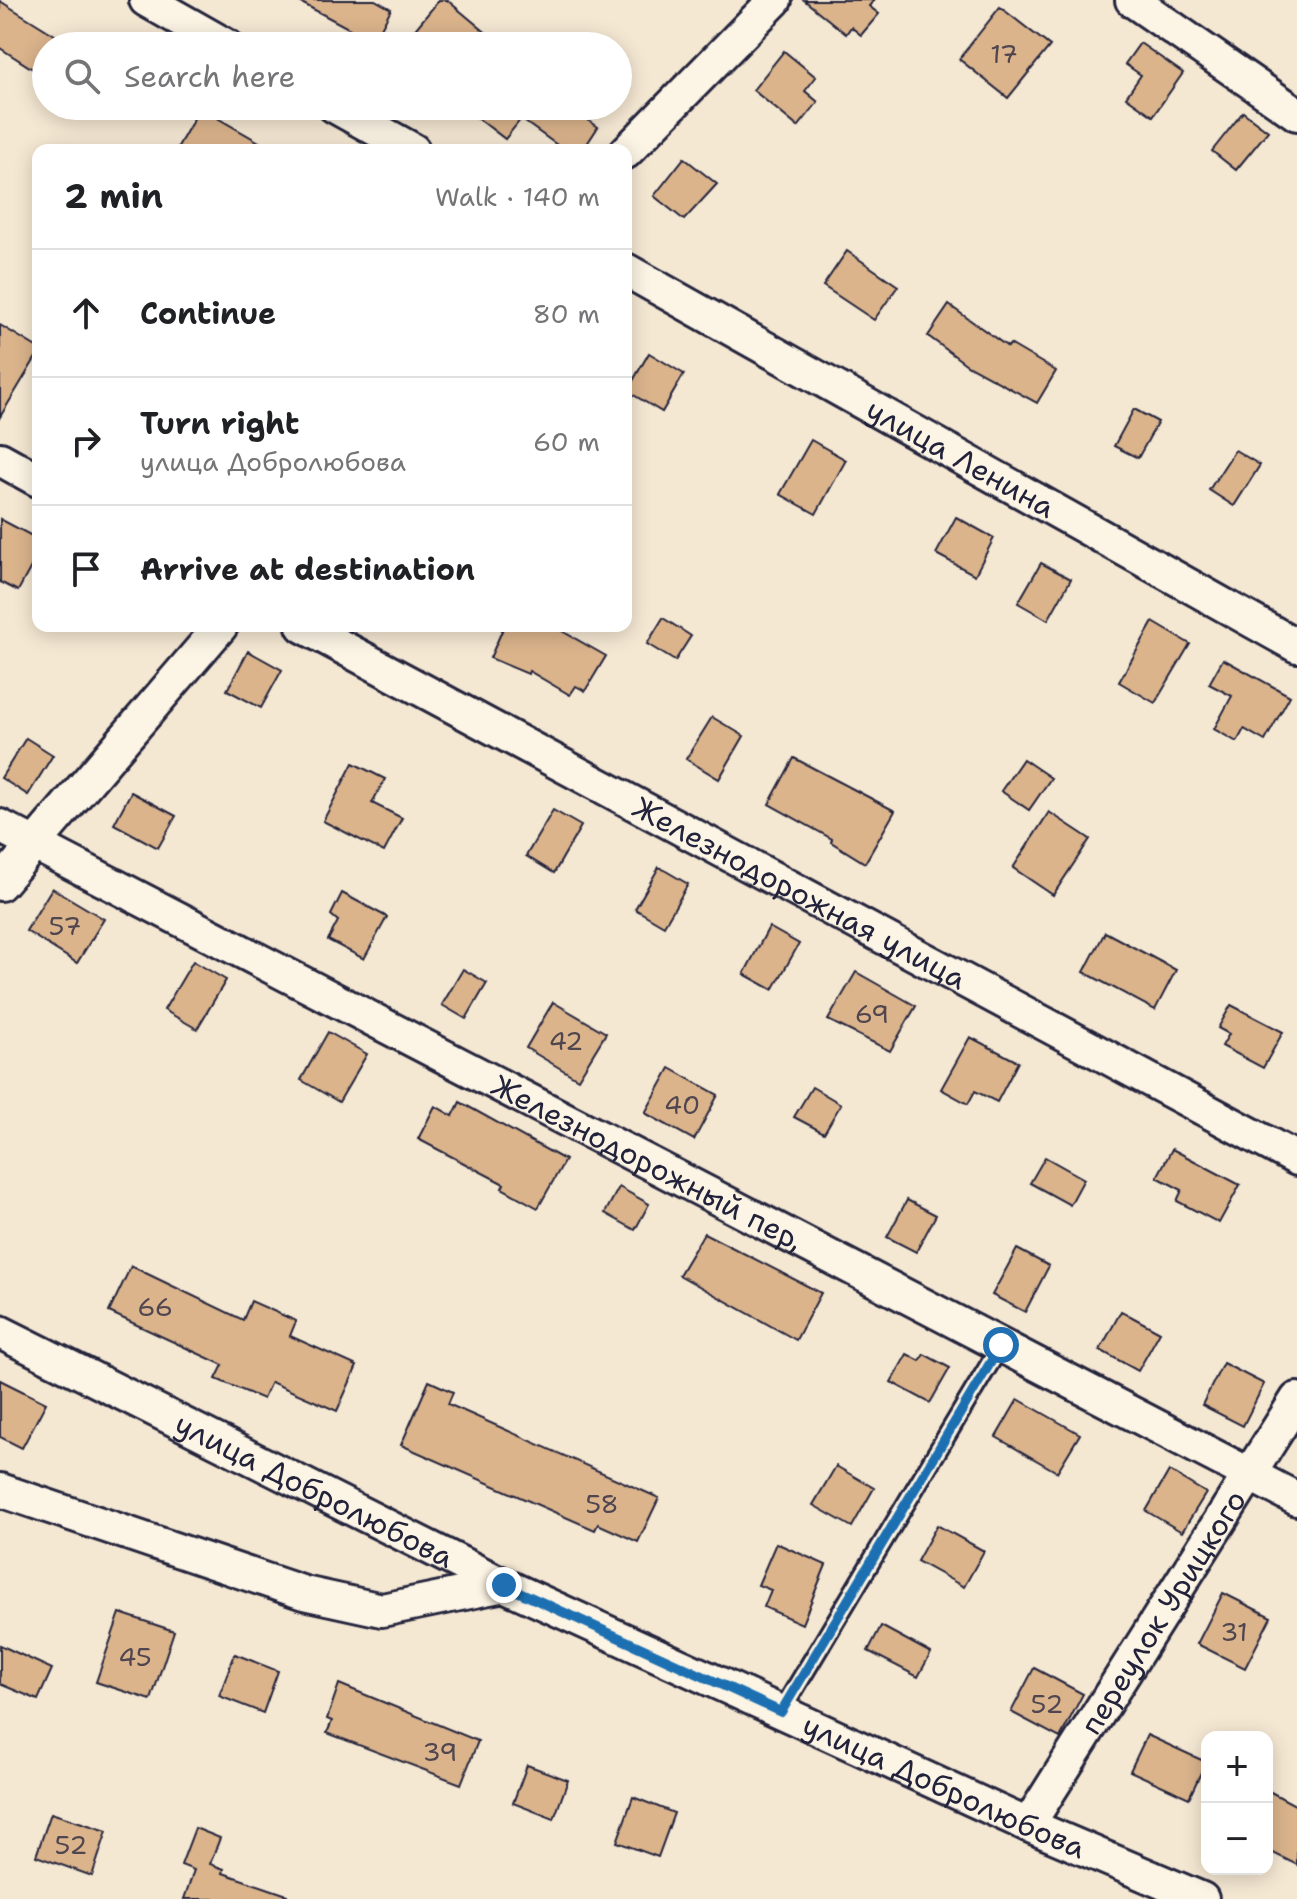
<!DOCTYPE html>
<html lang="en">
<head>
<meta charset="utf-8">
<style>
	:root { --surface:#fff; --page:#f6f6f6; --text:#202124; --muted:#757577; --line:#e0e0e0 }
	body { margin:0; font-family:"Shantell Sans",sans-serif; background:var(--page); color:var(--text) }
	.controls { position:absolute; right:24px; bottom:24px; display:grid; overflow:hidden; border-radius:16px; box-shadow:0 4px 20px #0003 }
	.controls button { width:72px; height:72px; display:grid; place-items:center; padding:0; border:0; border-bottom:2px solid var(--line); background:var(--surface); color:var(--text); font:40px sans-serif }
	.stop { position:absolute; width:24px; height:24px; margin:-18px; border:6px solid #1f6fb2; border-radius:50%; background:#fff }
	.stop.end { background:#1f6fb2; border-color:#fff; box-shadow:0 2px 8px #0008 }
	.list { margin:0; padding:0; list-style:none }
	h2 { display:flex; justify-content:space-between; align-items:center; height:104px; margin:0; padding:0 32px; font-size:34px }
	h2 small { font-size:26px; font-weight:400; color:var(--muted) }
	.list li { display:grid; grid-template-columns:52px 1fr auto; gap:24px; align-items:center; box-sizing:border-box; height:128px; padding:0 32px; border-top:2px solid var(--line) }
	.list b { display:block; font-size:30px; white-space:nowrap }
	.list p { margin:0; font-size:26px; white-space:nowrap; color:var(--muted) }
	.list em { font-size:26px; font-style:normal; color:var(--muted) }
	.icon { flex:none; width:44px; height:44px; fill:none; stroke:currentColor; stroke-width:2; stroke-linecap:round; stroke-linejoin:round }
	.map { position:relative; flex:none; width:1297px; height:1899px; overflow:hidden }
	.search { position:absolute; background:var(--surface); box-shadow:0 4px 20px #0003; left:32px; top:32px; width:600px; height:88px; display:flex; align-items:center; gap:20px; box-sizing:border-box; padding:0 28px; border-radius:44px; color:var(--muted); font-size:30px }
	.panel { position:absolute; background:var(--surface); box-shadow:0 4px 20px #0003; left:32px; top:144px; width:600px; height:488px; border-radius:16px }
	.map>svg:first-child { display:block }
</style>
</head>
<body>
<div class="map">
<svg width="1297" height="1899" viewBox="0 0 1297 1899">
	<rect width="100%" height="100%" fill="#f5e8d3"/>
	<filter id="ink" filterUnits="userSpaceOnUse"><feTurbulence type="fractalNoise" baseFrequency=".0125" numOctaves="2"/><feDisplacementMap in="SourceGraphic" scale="16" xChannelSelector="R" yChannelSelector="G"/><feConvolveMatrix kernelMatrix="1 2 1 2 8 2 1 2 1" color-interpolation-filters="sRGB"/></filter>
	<g filter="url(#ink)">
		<g fill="#dbb48c" stroke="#22223b" stroke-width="2">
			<path d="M296 0H375L391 9 374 42Z"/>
			<path d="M439 0H447L502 46H428L412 33Z"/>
			<path d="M804 0H874L869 6 879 14 861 35 851 27 846 34Z"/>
			<path d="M0 1 58 37 52 46H46V55L36 71 0 48Z"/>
			<path d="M1000 7 1050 46 1008 98 959 59Z"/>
			<path d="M1140 43 1183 73 1153 116 1126 97 1141 75 1125 64Z"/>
			<path d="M784 51 816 77 805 91 818 102 798 127 753 90Z"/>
			<path d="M462 106H568L598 127 583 150H564L521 119 505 139Z"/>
			<path d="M200 108 273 150H176Z"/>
			<path d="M1243 112 1268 131 1236 170 1212 151Z"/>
			<path d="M684 158 717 184 684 220 654 196Z"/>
			<path d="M847 251 898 286 874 320 823 286Z"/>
			<path d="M949 305 1008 347 1010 344 1056 371 1037 403 967 365 928 336Z"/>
			<path d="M0 325 38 348V354L0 417Z"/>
			<path d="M649 353 684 374 662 412 627 391Z"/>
			<path d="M1134 409 1158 422 1138 458 1114 446Z"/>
			<path d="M811 440 846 460 816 514 780 494Z"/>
			<path d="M1235 450 1260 465 1234 506 1209 490Z"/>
			<path d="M956 517 994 538 975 575 936 554Z"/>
			<path d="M0 519 38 539V554L18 591 0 582Z"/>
			<path d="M1041 563 1071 579 1048 620 1018 603Z"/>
			<path d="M663 618 691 636 675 661 647 644Z"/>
			<path d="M1153 622 1190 644 1155 703 1119 682Z"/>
			<path d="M504 626H553L606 656 585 691 576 686 570 695 529 671 528 674 490 658Z"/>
			<path d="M248 651 282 670 261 708 227 690Z"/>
			<path d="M1223 659 1290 696 1265 741 1244 729 1237 742 1214 729 1232 696 1209 684Z"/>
			<path d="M712 717 744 736 719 779 686 759Z"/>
			<path d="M26 738 53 755 28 795 1 778Z"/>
			<path d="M794 758 895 811 865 863 831 842 832 839 769 804Z"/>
			<path d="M1023 759 1051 778 1029 810 1001 791Z"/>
			<path d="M353 763 385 779 372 803 402 818 384 852 323 821Z"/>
			<path d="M131 792 176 816 158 848 114 824Z"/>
			<path d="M553 810 581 826 554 873 526 856Z"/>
			<path d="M1049 812 1090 839 1053 895 1013 868Z"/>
			<path d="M659 867 688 884 664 926 635 909Z"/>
			<path d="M52 888 104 919 77 963 26 931Z"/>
			<path d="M342 893 387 917 364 959 328 940 338 921 331 915Z"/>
			<path d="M769 927 799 944 773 990 744 974Z"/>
			<path d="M1105 932 1176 970 1155 1010 1084 972Z"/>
			<path d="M193 961 226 980 197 1029 164 1010Z"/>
			<path d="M463 969 487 983 466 1019 442 1005Z"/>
			<path d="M856 972 916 1006 890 1051 828 1020Z"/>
			<path d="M553 1002 606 1033 578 1079 526 1048Z"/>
			<path d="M1231 1005 1283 1032 1263 1068 1222 1046 1229 1034 1218 1028Z"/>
			<path d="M328 1032 367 1054 339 1102 301 1080Z"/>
			<path d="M970 1037 1018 1062 997 1102 975 1091 968 1104 941 1089Z"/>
			<path d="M670 1068 718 1095 694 1140 645 1113Z"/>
			<path d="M812 1087 841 1104 824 1133 794 1117Z"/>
			<path d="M460 1102 565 1160 538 1208 502 1188 504 1184 418 1139 435 1106 453 1116Z"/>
			<path d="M1172 1149 1240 1185 1219 1223 1177 1201 1182 1190 1157 1177Z"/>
			<path d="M1045 1157 1084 1179 1070 1205 1030 1183Z"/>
			<path d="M619 1187 649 1204 635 1230 605 1213Z"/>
			<path d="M907 1200 936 1215 916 1252 887 1237Z"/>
			<path d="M704 1233 821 1293 796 1340 679 1275Z"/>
			<path d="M1017 1249 1049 1266 1025 1312 992 1295Z"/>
			<path d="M131 1266 243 1320 251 1301 296 1321 290 1336 357 1366 337 1411 271 1382 263 1399 216 1379 223 1365 109 1312Z"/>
			<path d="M1121 1311 1160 1332 1138 1371 1100 1350Z"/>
			<path d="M907 1354 920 1361 924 1354 950 1368 930 1403 891 1382Z"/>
			<path d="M1223 1363 1264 1384 1243 1426 1202 1405Z"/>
			<path d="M0 1380 46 1403 22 1448 0 1437Z"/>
			<path d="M429 1381 453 1392 448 1404 659 1498 638 1542 598 1524 595 1530 401 1445Z"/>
			<path d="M1018 1399 1080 1434 1057 1472 996 1437Z"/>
			<path d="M836 1466 874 1488 852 1527 813 1505Z"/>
			<path d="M1169 1471 1206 1493 1182 1532 1146 1511Z"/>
			<path d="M937 1525 984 1551 964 1587 917 1561Z"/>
			<path d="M776 1543 826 1565 802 1624 764 1607 771 1590 758 1585Z"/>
			<path d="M1223 1593 1271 1617 1245 1668 1197 1644Z"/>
			<path d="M120 1613 174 1631 151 1700 96 1682Z"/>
			<path d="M881 1626 931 1653 918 1677 868 1651Z"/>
			<path d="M0 1645 52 1669 38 1700 0 1684Z"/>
			<path d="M235 1654 278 1671 263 1713 219 1696Z"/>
			<path d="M1034 1668 1083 1694 1060 1738 1011 1712Z"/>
			<path d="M339 1684 478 1741 461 1784 327 1733 332 1721 327 1719Z"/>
			<path d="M1147 1735 1206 1762 1189 1798 1130 1771Z"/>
			<path d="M527 1765 568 1780 554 1819 513 1803Z"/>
			<path d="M1267 1790 1297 1806V1865L1267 1850Z"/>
			<path d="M633 1797 674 1813 658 1857 617 1842Z"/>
			<path d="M51 1813 107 1831 92 1876 36 1856Z"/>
			<path d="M195 1828 220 1838 210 1864 224 1869 223 1873 287 1895 286 1899H184L194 1870 181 1865Z"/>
		</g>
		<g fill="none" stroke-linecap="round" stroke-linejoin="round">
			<g stroke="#22223b" stroke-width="22">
				<path id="service" d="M781 1712 1001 1345"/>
			</g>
			<g stroke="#22223b" stroke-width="38">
				<g id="minor">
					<path d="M146 0 227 46"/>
					<path d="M1132 0 1297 114"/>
					<path d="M334 106 413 150"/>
					<path d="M626 152 775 0"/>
					<path id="s1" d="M626 270 1297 646"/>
					<path d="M0 459 38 480"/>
					<path id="s2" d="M303 626 1297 1159"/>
					<path id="s3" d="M0 826 1297 1499"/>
					<path d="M0 884 221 626"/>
					<path id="s4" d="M0 1332 504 1585 1028 1825 1202 1899"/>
					<path d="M0 1490 304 1593 382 1610 504 1585"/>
					<path id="s5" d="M1028 1825 1297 1399"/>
				</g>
			</g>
			<use href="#service" stroke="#fcf5e5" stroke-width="16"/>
			<use href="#minor" stroke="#fcf5e5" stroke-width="32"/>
		</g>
	</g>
	<g fill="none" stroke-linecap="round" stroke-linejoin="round" filter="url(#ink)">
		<path stroke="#1f6fb2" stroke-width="10" d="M504 1585 781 1712 1001 1345"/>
	</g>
	<g text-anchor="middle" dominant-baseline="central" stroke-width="6" stroke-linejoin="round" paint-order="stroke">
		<g font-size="26" fill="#50464f">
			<text x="1004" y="53">17</text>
			<text x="65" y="925">57</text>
			<text x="872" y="1013">69</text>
			<text x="566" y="1040">42</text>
			<text x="682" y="1104">40</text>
			<text x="155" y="1306">66</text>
			<text x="602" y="1503">58</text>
			<text x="1234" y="1631">31</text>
			<text x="135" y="1656">45</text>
			<text x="1047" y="1703">52</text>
			<text x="440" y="1751">39</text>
			<text x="71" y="1844">52</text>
		</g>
		<g font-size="30" fill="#22223b" stroke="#fcf5e5">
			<text stroke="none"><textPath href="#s1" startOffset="384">улица Ленина</textPath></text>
			<text stroke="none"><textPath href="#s2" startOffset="564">Железнодорожная улица</textPath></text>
			<text stroke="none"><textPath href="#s3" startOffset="730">Железнодорожный пер,</textPath></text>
			<text stroke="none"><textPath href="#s4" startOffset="352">улица Добролюбова</textPath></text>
			<text stroke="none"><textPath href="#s5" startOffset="252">переулок Урицкого</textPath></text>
			<text stroke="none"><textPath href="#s4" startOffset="1048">улица Добролюбова</textPath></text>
		</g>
	</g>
</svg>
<div class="controls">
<button>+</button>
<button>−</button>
</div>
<div class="stop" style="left:1001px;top:1345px"></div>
<div class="stop end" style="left:504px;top:1585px"></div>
<div class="search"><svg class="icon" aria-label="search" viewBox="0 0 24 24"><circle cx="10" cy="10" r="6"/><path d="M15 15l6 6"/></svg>Search here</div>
<section class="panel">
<h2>2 min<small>Walk · 140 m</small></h2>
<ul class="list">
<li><svg class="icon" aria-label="ahead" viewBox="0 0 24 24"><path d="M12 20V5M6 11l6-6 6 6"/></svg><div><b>Continue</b></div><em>80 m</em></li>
<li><svg class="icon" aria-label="right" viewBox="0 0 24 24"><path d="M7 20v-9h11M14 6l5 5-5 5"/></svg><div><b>Turn right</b><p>улица Добролюбова</p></div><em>60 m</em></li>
<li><svg class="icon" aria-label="arrive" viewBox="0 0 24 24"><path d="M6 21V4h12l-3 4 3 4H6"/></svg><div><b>Arrive at destination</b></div></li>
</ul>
</section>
</div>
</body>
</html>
